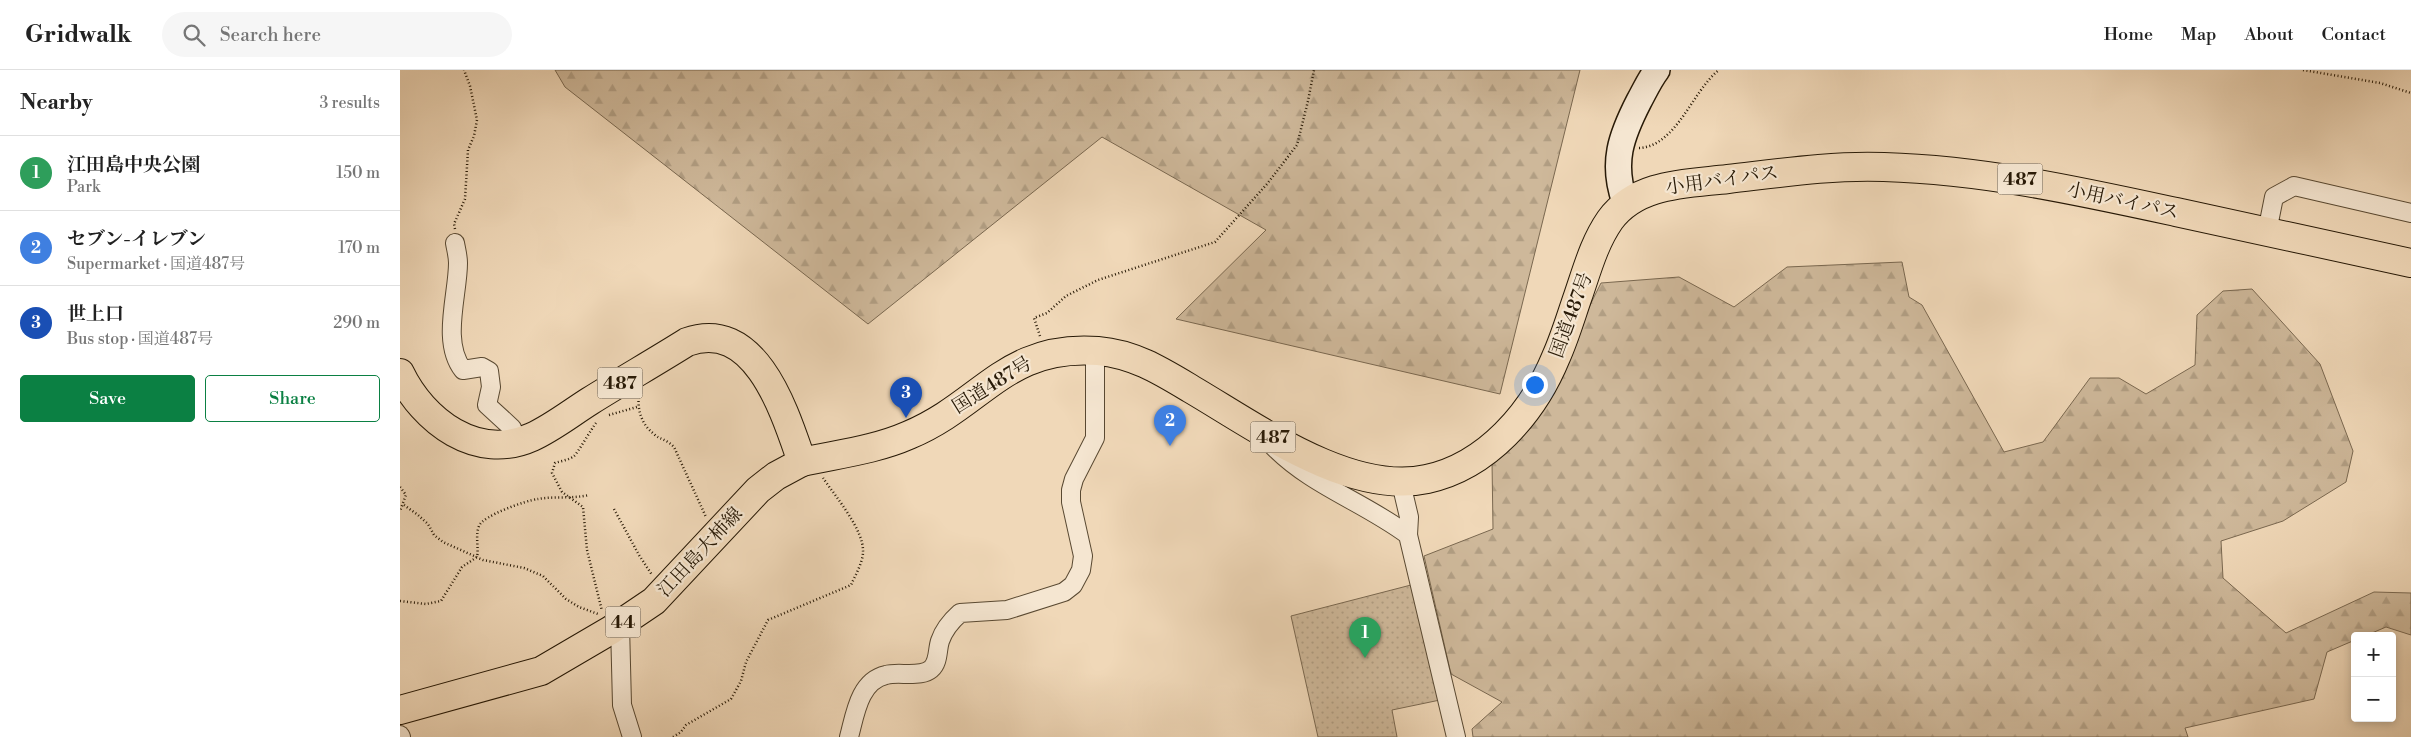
<!DOCTYPE html>
<html lang="en">
<head>
<meta charset="utf-8">
<style>
	:root { --surface:#fff; --page:#f6f6f6; --text:#222; --muted:#767676; --line:#e0e0e0; --accent:#0b8043 }
	body { margin:0; font-family:"Libre Bodoni","Noto Serif JP",serif; background:var(--page); color:var(--text) }
	.controls { position:absolute; right:15px; bottom:15px; display:grid; overflow:hidden; border-radius:5px; box-shadow:0 2px 8px #0003 }
	.controls button { width:45px; height:45px; display:grid; place-items:center; padding:0; border:0; border-bottom:1px solid var(--line); background:var(--surface); color:var(--text); font:25px sans-serif }
	.you { position:absolute; left:1134px; top:314px; width:18px; height:18px; margin:-12px; border:4px solid #fff; border-radius:50%; background:#1a73e8; box-shadow:0 0 0 8px #1a73e833 }
	.badge { display:grid; place-items:center; width:32px; height:32px; border-radius:50%; background:var(--accent); color:#fff; font-size:16px; font-weight:700 }
	.pin { position:absolute; translate:-50% -41px; filter:drop-shadow(0 1px 2px #0008) }
	.pin::after { content:''; position:absolute; top:26px; width:18px; height:15px; background:inherit; clip-path:polygon(0 0,100% 0,50% 100%) }
	.list { margin:0; padding:0; list-style:none }
	h2 { display:flex; justify-content:space-between; align-items:center; height:65px; margin:0; padding:0 20px; font-size:21px }
	h2 small { font-size:16px; font-weight:400; color:var(--muted) }
	.list li { display:grid; grid-template-columns:32px 1fr auto; gap:15px; align-items:center; box-sizing:border-box; height:75px; padding:0 20px; border-top:1px solid var(--line) }
	.list b { display:block; font-size:19px; white-space:nowrap }
	.list p { margin:0; font-size:16px; white-space:nowrap; color:var(--muted) }
	.list em { font-size:16px; font-style:normal; color:var(--muted) }
	.actions { display:flex; gap:10px; padding:15px 20px }
	.actions a { flex:1; padding:11px 0; border:1px solid var(--accent); border-radius:5px; text-align:center; font-size:18px; color:var(--accent) }
	.actions .main { background:var(--accent); color:#fff }
	.icon { flex:none; width:28px; height:28px; fill:none; stroke:currentColor; stroke-width:2; stroke-linecap:round; stroke-linejoin:round }
	.map { position:relative; flex:none; width:2011px; height:667px; overflow:hidden }
	header { display:flex; align-items:center; gap:30px; box-sizing:border-box; height:70px; padding:0 25px; background:var(--surface); border-bottom:1px solid var(--line) }
	header strong { font-size:24px }
	nav { display:flex; gap:28px; margin-inline-start:auto; font-size:18px }
	.search { width:350px; height:45px; background:var(--page); display:flex; align-items:center; gap:12px; box-sizing:border-box; padding:0 18px; border-radius:28px; color:var(--muted); font-size:19px }
	main { display:flex }
	aside { flex:1; background:var(--surface) }
	.map>svg:first-child { display:block }
</style>
</head>
<body>
<header>
<strong>Gridwalk</strong>
<div class="search"><svg class="icon" aria-label="search" viewBox="0 0 24 24"><circle cx="10" cy="10" r="6"/><path d="M15 15l6 6"/></svg>Search here</div>
<nav><a>Home</a><a>Map</a><a>About</a><a>Contact</a></nav>
</header>
<main>
<aside>
<h2>Nearby<small>3 results</small></h2>
<ul class="list">
<li><span class="badge" style="background:#2e9e5b">1</span><div><b>江田島中央公園</b><p>Park</p></div><em>150 m</em></li>
<li><span class="badge" style="background:#3f7fe0">2</span><div><b>セブン-イレブン</b><p>Supermarket · 国道487号</p></div><em>170 m</em></li>
<li><span class="badge" style="background:#1a4fb4">3</span><div><b>世上口</b><p>Bus stop · 国道487号</p></div><em>290 m</em></li>
</ul>
<div class="actions"><a class="main">Save</a><a>Share</a></div>
</aside>
<div class="map">
<svg width="2011" height="667" viewBox="0 0 2011 667">
	<defs>
		<pattern id="forest-firs" width="22" height="20" patternUnits="userSpaceOnUse" patternTransform="scale(1.25)"><rect width="22" height="20" fill="#ceb89a"/><path d="M5 1l3.5 6h-7zM16 11l3.5 6h-7z" fill="#b19e83"/></pattern>
		<pattern id="park-dots" width="8" height="8" patternUnits="userSpaceOnUse" patternTransform="scale(1.25)"><rect width="8" height="8" fill="#ceb89a"/><path d="M2 2h.1M6 6h.1" fill="none" stroke="#b19e83" stroke-width="1.8" stroke-linecap="round"/></pattern>
	</defs>
	<rect width="100%" height="100%" fill="#f0d8b8"/>
	<filter id="stains"><feTurbulence type="fractalNoise" baseFrequency=".004" numOctaves="4"/><feColorMatrix values="0 0 0 0 .2 0 0 0 0 .09 0 0 0 0 .02 0 0 0 .5 -.17"/></filter>
	<radialGradient id="worn" r=".72"><stop offset=".6" stop-color="#630" stop-opacity="0"/><stop offset="1" stop-color="#630" stop-opacity=".3"/></radialGradient>
	<g fill="url(#forest-firs)" stroke="#7a6850">
		<path d="M155 0H1180L1100 324 776 249 866 160 702 67 468 254 165 17Z"/>
		<path d="M1502 192 1509 227 1522 235 1604 382 1643 372 1690 308H1719L1746 324 1795 295 1797 245 1823 221 1852 219 1920 294 1953 381 1946 412 1883 451 1821 471 1823 508 1886 563 1974 522 2011 523V565L1986 557 1965 566H1955V570L1927 582 1914 629 1785 658 1788 667H1073L1072 659 1102 632 1051 604 1024 486 1093 459 1092 391 1149 317 1201 213 1279 207 1334 237 1387 197Z"/>
	</g>
	<path fill="url(#park-dots)" stroke="#7a6850" d="M1011 515 1040 630 992 640 997 667H918L891 546Z"/>
	<g fill="none" stroke-linecap="round" stroke-linejoin="round">
		<g stroke="#594932" stroke-width="20">
			<g id="street">
				<path d="M1867 162 1874 127 1894 116 2011 143"/>
				<path d="M55 173C56 179 58 186 58 193 58 225 41 272 63 300L82 297 89 301 91 317 87 335 112 358 116 372"/>
				<path d="M872 375C910 415 964 432 1008 465L1056 667"/>
				<path d="M1001 413 1009 447 1008 465"/>
				<path d="M220 555 222 635 232 667"/>
				<path d="M0 665 1 667"/>
				<path d="M449 667C455 645 459 611 486 605 493 603 502 604 509 604 516 604 525 604 531 599 539 592 537 580 540 571 544 559 551 551 560 543L607 540 664 522 673 515 681 500 683 486 671 432V420L674 409 695 368V281"/>
			</g>
		</g>
		<g stroke="#271906" stroke-width="28">
			<path id="secondary" d="M1225 132C1211 93 1221 66 1239 31 1245 20 1250 9 1257 0"/>
		</g>
		<g stroke="#271906" stroke-width="30">
			<path id="primary" d="M0 640 141 601 211 560 254 531 358 420 376 406 402 392"/>
		</g>
		<g stroke="#271906" stroke-width="30">
			<path id="highway" d="M0 303C23 351 77 392 132 367 152 358 171 343 190 331 222 311 255 292 287 272 356 247 385 343 402 392 438 384 475 380 509 365 583 334 606 274 698 281 734 284 761 301 791 319 856 357 950 426 1027 409 1087 396 1133 343 1156 287 1165 267 1171 246 1178 226 1187 200 1194 173 1210 150 1237 113 1286 114 1328 109 1380 103 1432 95 1484 97 1584 100 1679 121 1776 142 1854 159 1933 176 2011 193"/>
		</g>
		<g stroke="#271906" stroke-width="2.5" stroke-dasharray="1 2.5" stroke-linecap="butt">
			<path d="M1903 0 1980 13 2011 23"/>
			<path d="M1239 78C1277 76 1292 21 1319 0"/>
			<path d="M55 159 54 154 65 129 68 80 74 66 77 50 70 16 64 0"/>
			<path d="M640 266 634 248 647 243 666 226 698 210 815 172 867 114 897 75 908 31 914 0"/>
			<path d="M239 324C237 339 241 354 254 364 260 370 265 368 274 377L306 447"/>
			<path d="M209 345 237 337"/>
			<path d="M196 353C192 358 177 384 174 386 169 390 161 391 155 393L152 403 162 422 183 437 187 480 202 541"/>
			<path d="M0 417 6 425 0 441"/>
			<path d="M4 435 18 445 28 454 34 465 43 472 83 490 124 498 143 506 166 529 179 537 198 544"/>
			<path d="M214 439 239 485 252 505"/>
			<path d="M0 531 26 534 41 531 62 497 77 487C79 477 75 467 79 456 82 446 127 430 138 429 155 426 172 429 189 425"/>
			<path d="M273 667 281 662 286 655 331 629 341 611 346 592 368 550 451 515C455 506 463 492 463 482 464 460 436 427 423 408"/>
		</g>
		<use href="#street" stroke="#f5e6d1" stroke-width="18"/>
		<use href="#secondary" stroke="#f5e6d1" stroke-width="25"/>
		<use href="#primary" stroke="#f0d8b8" stroke-width="28"/>
		<use href="#highway" stroke="#f0d8b8" stroke-width="28"/>
	</g>
	<g text-anchor="middle" dominant-baseline="central" stroke-width="4.5" stroke-linejoin="round" paint-order="stroke">
		<g fill="#f5e6d1" stroke="#655643" stroke-width="1">
			<rect x="1597.5" y="93.5" width="45" height="31" rx="4"/>
			<rect x="197.5" y="297.5" width="45" height="31" rx="4"/>
			<rect x="850.5" y="351.5" width="45" height="31" rx="4"/>
			<rect x="205.5" y="536.5" width="35" height="31" rx="4"/>
		</g>
		<g font-size="18" font-weight="bold" fill="#271906">
			<text x="1620" y="109">487</text>
			<text x="220" y="313">487</text>
			<text x="873" y="367">487</text>
			<text x="223" y="552">44</text>
		</g>
		<g font-size="19" fill="#271906" stroke="#f5e6d1">
			<text transform="translate(1322 110) rotate(-8)">小用バイパス</text>
			<text transform="translate(1723 131) rotate(12)">小用バイパス</text>
			<text transform="translate(1171 245) rotate(-70)">国道487号</text>
			<text transform="translate(592 315) rotate(-32)">国道487号</text>
			<text transform="translate(300 482) rotate(-47)">江田島大柿線</text>
		</g>
	</g>
	<rect width="100%" height="100%" filter="url(#stains)"/>
	<rect width="100%" height="100%" fill="url(#worn)"/>
</svg>
<div class="controls">
<button>+</button>
<button>−</button>
</div>
<div class="you"></div>
<div class="pin badge" style="left:965px;top:588px;background:#2e9e5b">1</div>
<div class="pin badge" style="left:770px;top:376px;background:#3f7fe0">2</div>
<div class="pin badge" style="left:506px;top:348px;background:#1a4fb4">3</div>
</div>
</main>
</body>
</html>
